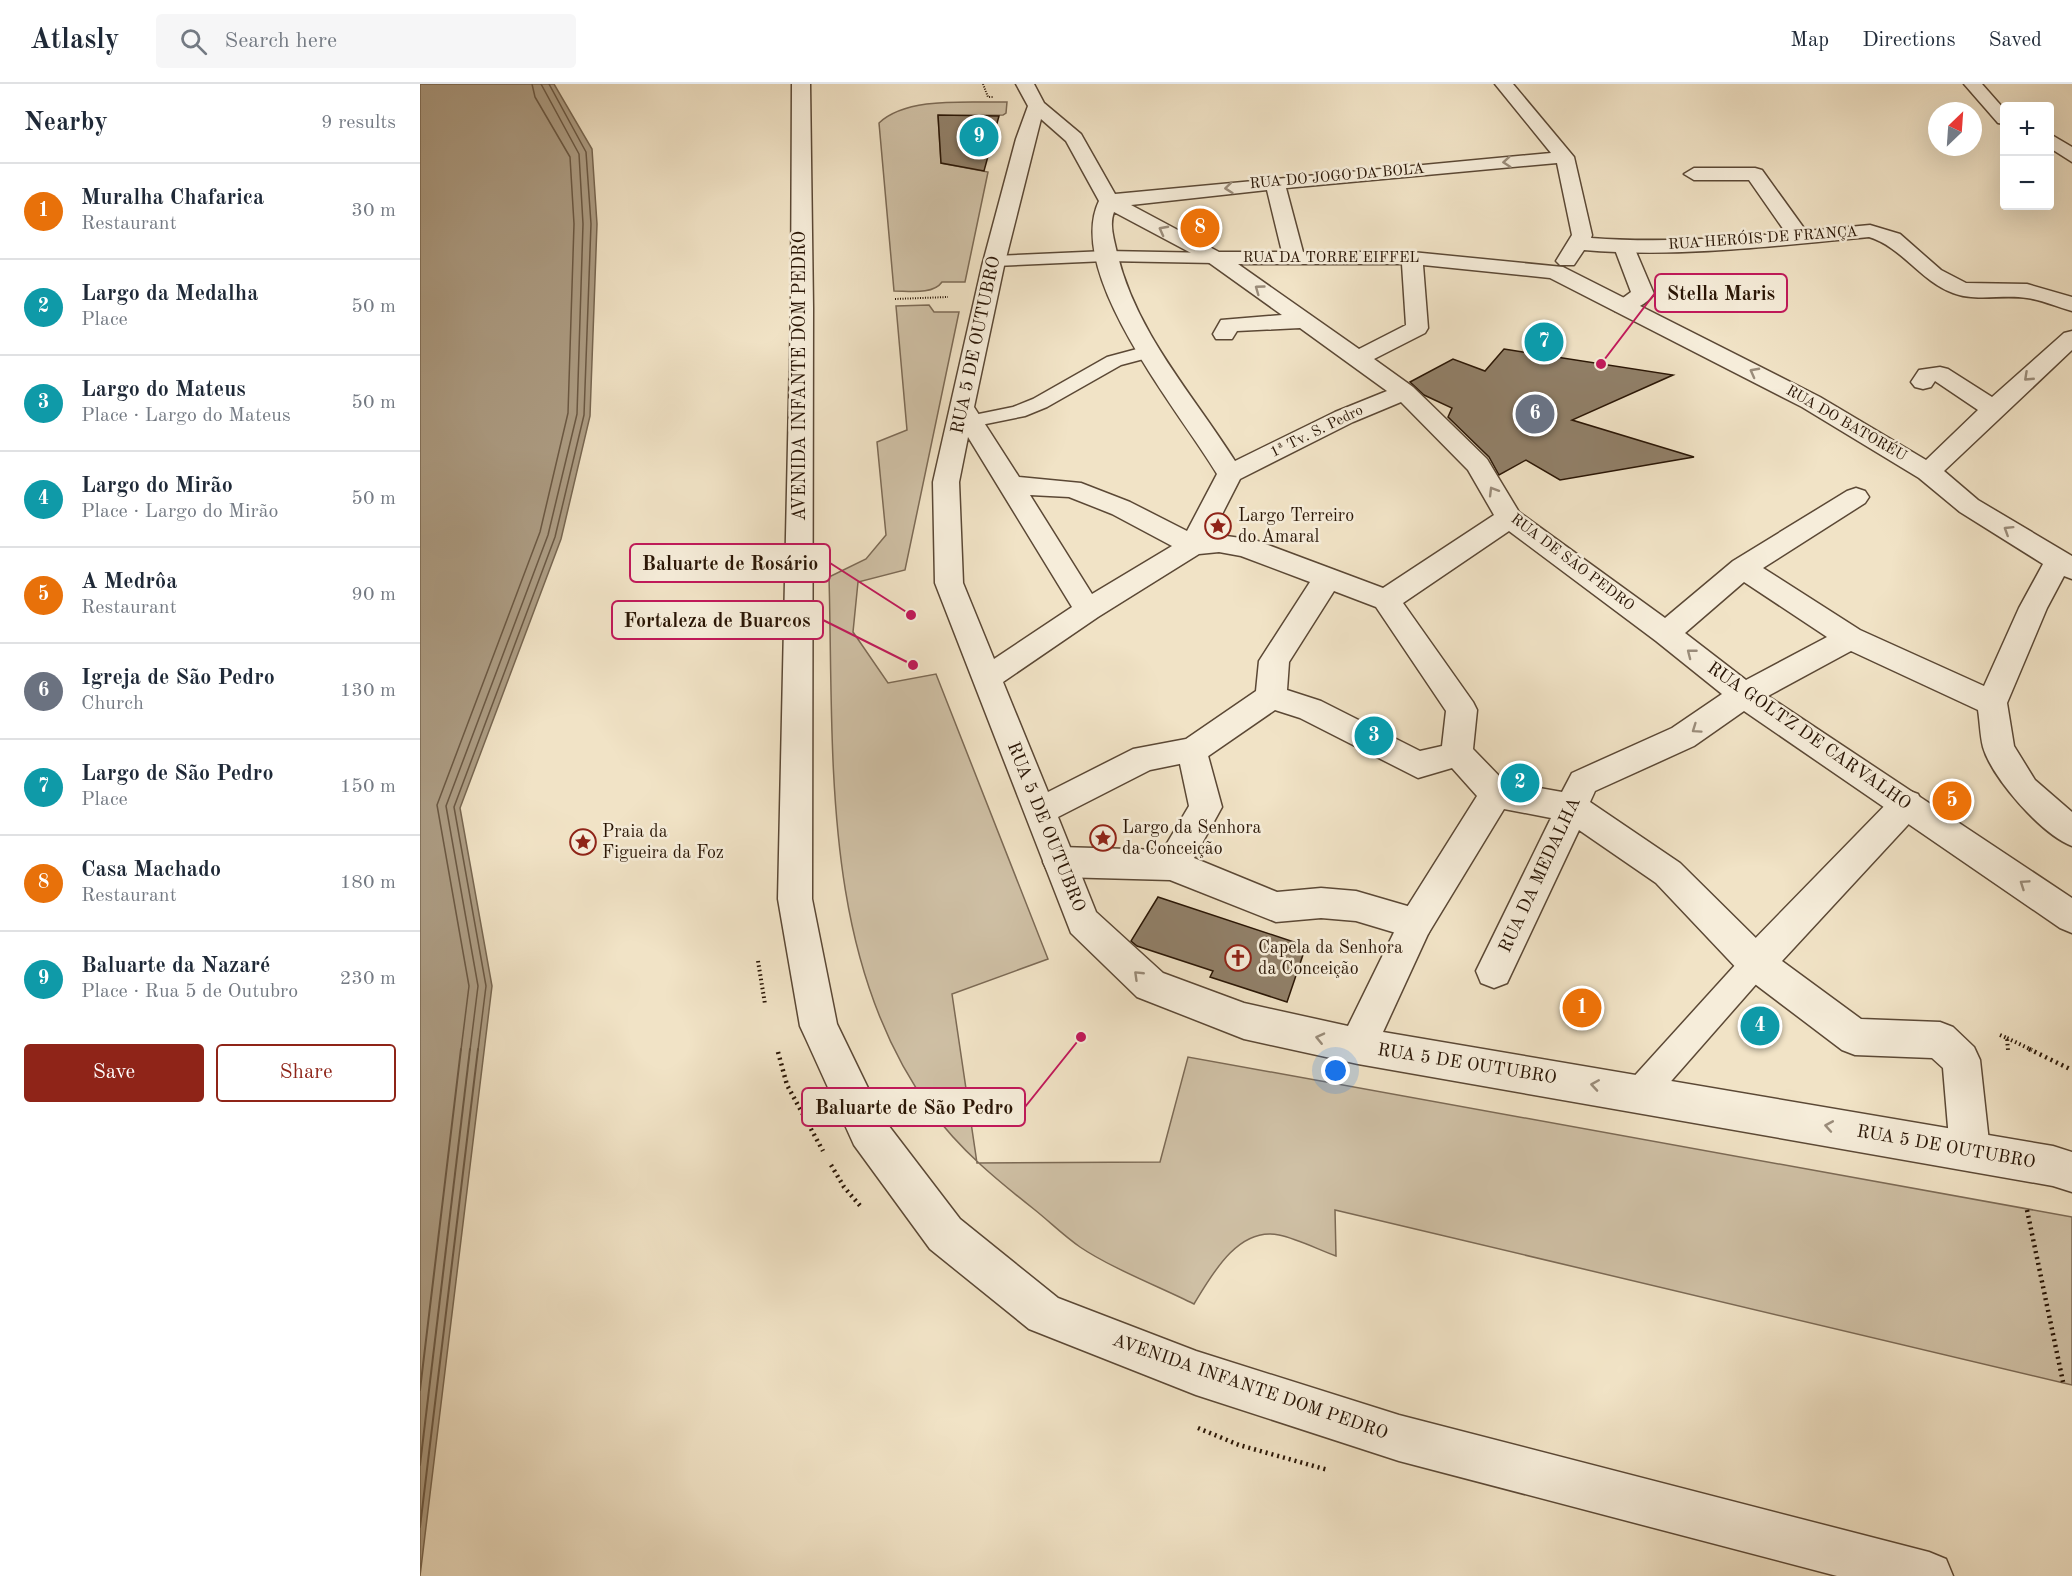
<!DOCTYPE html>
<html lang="en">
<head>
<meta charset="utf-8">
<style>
	:root { --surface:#fff; --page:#f6f6f7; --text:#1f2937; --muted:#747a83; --line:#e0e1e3; --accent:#8f2418 }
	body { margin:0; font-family:"Old Standard TT",serif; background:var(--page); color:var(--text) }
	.controls { position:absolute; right:18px; top:18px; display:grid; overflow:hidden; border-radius:6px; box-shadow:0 6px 24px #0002 }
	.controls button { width:54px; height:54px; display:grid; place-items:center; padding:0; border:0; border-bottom:2px solid var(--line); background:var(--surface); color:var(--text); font:30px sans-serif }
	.compass { position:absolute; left:1508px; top:18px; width:54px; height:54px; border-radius:50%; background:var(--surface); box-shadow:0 6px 24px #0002; rotate:25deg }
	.you { position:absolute; left:916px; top:987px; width:21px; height:21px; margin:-15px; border:4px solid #fff; border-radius:50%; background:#1a73e8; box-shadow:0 0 0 9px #1a73e833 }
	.badge { display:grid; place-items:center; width:39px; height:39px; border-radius:50%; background:var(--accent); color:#fff; font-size:20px; font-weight:700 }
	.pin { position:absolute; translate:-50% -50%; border:3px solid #fff; box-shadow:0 2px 6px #0006 }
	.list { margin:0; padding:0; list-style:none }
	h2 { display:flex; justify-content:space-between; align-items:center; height:78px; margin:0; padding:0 24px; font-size:26px }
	h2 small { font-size:20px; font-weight:400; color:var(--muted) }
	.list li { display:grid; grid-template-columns:39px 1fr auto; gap:18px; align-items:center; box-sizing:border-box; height:96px; padding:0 24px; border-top:2px solid var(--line) }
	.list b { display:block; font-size:22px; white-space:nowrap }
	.list p { margin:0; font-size:20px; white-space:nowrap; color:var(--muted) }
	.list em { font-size:20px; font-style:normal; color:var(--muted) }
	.actions { display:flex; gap:12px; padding:18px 24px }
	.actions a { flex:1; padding:14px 0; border:2px solid var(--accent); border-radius:6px; text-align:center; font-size:21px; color:var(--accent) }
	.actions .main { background:var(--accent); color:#fff }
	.icon { flex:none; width:33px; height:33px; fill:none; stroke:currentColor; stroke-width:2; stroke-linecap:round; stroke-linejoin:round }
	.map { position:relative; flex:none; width:1652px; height:1492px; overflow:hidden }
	header { display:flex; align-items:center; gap:36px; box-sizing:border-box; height:84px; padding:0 30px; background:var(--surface); border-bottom:2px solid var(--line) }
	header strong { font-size:28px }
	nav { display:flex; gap:33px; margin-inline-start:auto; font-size:21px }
	.search { width:420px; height:54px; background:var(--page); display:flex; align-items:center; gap:15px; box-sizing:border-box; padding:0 21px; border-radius:6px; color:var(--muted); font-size:22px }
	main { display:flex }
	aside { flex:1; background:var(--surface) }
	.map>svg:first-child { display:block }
</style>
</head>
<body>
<header>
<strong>Atlasly</strong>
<div class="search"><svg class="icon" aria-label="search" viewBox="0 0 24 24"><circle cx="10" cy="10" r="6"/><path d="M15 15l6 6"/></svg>Search here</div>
<nav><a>Map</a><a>Directions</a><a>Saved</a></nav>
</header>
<main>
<aside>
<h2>Nearby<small>9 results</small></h2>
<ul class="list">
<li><span class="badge" style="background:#e8710a">1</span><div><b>Muralha Chafarica</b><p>Restaurant</p></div><em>30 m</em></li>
<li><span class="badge" style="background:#0f9aa8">2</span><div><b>Largo da Medalha</b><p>Place</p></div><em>50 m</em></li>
<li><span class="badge" style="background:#0f9aa8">3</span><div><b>Largo do Mateus</b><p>Place · Largo do Mateus</p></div><em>50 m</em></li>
<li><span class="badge" style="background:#0f9aa8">4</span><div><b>Largo do Mirão</b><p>Place · Largo do Mirão</p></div><em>50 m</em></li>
<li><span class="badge" style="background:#e8710a">5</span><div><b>A Medrôa</b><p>Restaurant</p></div><em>90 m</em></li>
<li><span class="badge" style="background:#6b7280">6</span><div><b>Igreja de São Pedro</b><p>Church</p></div><em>130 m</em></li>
<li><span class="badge" style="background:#0f9aa8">7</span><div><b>Largo de São Pedro</b><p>Place</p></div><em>150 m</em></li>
<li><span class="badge" style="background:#e8710a">8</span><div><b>Casa Machado</b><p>Restaurant</p></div><em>180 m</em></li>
<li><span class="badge" style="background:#0f9aa8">9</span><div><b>Baluarte da Nazaré</b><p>Place · Rua 5 de Outubro</p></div><em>230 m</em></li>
</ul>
<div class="actions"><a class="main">Save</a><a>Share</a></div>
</aside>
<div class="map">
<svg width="1652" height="1492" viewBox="0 0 1652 1492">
	<rect width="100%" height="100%" fill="#f1e3c6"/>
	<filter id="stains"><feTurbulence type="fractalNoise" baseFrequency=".00333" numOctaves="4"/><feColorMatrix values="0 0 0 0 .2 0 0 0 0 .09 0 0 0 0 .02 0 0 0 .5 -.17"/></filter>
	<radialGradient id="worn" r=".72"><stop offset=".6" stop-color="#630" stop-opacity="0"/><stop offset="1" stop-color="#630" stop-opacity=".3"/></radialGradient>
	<g fill="#cfc0a5" stroke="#7c6a55" stroke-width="1.5">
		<path d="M587 18 586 29 583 31 518 32 521 79 568 88 545 198H522C513 211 489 207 474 207L459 39C488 12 549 19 587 18Z"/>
		<path d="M509 221 514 228H539L485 486 438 498 433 548 468 599 516 590 628 875 532 910 557 1079 740 1078 768 973 1652 1133V1301L915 1126 916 1172C897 1165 878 1155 859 1151 818 1142 791 1192 774 1220 740 1203 691 1184 660 1163 644 1152 630 1138 615 1126 577 1096 540 1066 511 1026 400 874 414 672 409 493L446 475 466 451 457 358 487 346 476 222Z"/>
	</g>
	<path fill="#ad9d84" stroke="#786751" stroke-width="1.5" d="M0 0H134L172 65 177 140 170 332 141 455 40 724 72 902 0 1492Z"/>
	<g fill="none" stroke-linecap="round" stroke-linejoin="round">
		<g stroke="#6b5944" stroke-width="1.5">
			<path d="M41 966 49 902 17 721 120 448 148 329 154 140 150 73 115 13 112 0"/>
			<path d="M50 966 58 902 26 722 128 451 157 330 163 140 159 70 121 0"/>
			<path d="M58 966 66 902 34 723 135 453 164 331 171 140 166 68 129 0"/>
		</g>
		<g stroke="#6b5944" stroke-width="2">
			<path d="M0 1306 41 965"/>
			<path d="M0 1381 50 965"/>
			<path d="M0 1443 58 965"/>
		</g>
	</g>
	<g fill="#918069" stroke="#291505" stroke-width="1.5">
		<path d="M518 31 579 32 564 87 521 79Z"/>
		<path d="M1084 265 1253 291 1152 336 1274 373 1140 396 1106 376 1079 391 1069 373 1028 333 1032 324 1004 311 990 298 1033 275 1065 287Z"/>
		<path d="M738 813 886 862 867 918 790 893 793 887 717 862 711 857Z"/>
	</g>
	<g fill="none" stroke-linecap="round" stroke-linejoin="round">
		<g stroke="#5b4835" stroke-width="3">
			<g id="service">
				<path d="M686 167 795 169 804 174 795 179 686 177 575 182 566 177 575 172Z"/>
				<path d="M728 262 735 264 737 268 735 272 701 281 627 323 605 332 551 343 544 341 541 337 544 333 593 323 613 315 687 273Z"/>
				<path d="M1336 866 1346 869 1351 879 1346 889 1231 1020 1220 1025 1209 1020 1204 1009 1209 998 1326 869Z"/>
			</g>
		</g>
		<g stroke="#5b4835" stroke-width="3">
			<g id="pedestrian">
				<path d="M1204 157 1211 159 1214 163 1234 210C1226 221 1209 230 1195 227L1192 222 1211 208 1194 163 1197 159Z"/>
				<path d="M773 653 784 657 802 723 774 774 857 808 901 804 936 807 1008 828 1013 839 1008 850 996 855 936 837 901 834 856 838 750 796 640 793 628 788 623 778 628 768 640 763 743 766 769 722 757 666 762 657Z"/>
				<path d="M1487 706 1498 710 1503 720 1498 730 1362 877 1441 935 1520 938 1533 943 1554 963 1560 976 1570 1067 1564 1081 1550 1087 1536 1081 1530 1067 1523 984 1512 974 1435 971 1422 966 1323 891 1318 879 1323 867 1476 710Z"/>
			</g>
		</g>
		<g stroke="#5b4835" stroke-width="3">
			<g id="minor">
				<path d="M596 0H614L624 19 661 50 695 110 1131 69 1075 0H1093L1154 73 1172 151 1171 154C1236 159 1302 155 1366 149L1329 96H1274L1264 90 1274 84H1335L1342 86 1386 147 1450 141 1480 150 1521 186 1546 199 1607 200 1652 213V227C1637 223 1622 216 1607 214 1583 210 1556 218 1533 209 1500 197 1482 163 1449 153 1354 162 1259 174 1164 166L1154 181H1140L1136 177 1152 151 1137 79 866 104 883 168H992L1143 183 1400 313 1506 376 1558 326 1515 297 1511 303 1503 305 1495 303 1491 298 1499 286 1520 283 1528 285 1572 313 1644 249 1652 247V266L1524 387 1558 416 1652 472V495L1644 492 1627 524 1587 619 1594 662 1615 696 1652 728V762C1622 751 1572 694 1563 663 1560 651 1560 638 1558 626L1431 567 1348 612 1652 814V849L1640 844 1324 627 1274 662 1175 707 1170 718 1260 779 1349 867 1354 879 1349 891 1336 895 1323 891 1236 799 1159 746 1087 899 1074 904 1061 899 1056 887 1131 734 1084 725 1008 850 963 948 1633 1062 1652 1068V1108L1633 1102 938 980 824 955 717 913 651 849 515 499 513 398 562 182 596 55 608 22ZM621 35 646 57 679 117C644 190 760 328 797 390L767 447 710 418 661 399 599 393 554 323 584 182ZM847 106 862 168H799L711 121ZM694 128 788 178 862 231 801 236 793 250 796 255H812L817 247 880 244 967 307 915 328 815 377C772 309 716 249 697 169 694 155 689 141 694 128ZM818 180H982L986 241 939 265ZM1003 181 1130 194 1382 323 1499 394 1540 428 1623 480 1599 524 1564 602 1440 546 1343 484 1445 419 1449 413 1445 407 1436 404 1427 407 1313 477 1245 534 1099 428 1067 375 993 303 954 275 1005 249 1008 244ZM981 318 1048 386 1074 431 963 504 835 456 792 450 820 395 933 338ZM548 353 652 523 574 575 543 499 539 398ZM610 411 649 413 692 430 752 462 672 510ZM1089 447 1236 557 1302 610 1252 644 1152 689 1142 708 1085 698 1053 665 1057 626 1053 618 983 519ZM799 468 821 472 890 498 839 577 836 607 766 655 713 665 628 708 583 598 678 533 779 470ZM1324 498 1407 553 1326 596 1265 549ZM914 507 956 523 1026 627 1022 662 1000 667 901 617 867 606 869 578ZM855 626 880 634 998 694 1032 684 1057 712 984 828 928 942 824 919 743 889 676 828 638 733 730 686 784 675Z"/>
				<path d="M1544 0H1562L1584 25V40L1578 39Z"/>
				<path d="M1630 50 1652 63V78L1630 64Z"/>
			</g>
		</g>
		<g stroke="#5b4835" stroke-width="3">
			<path id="tertiary" d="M372 0H390L393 224 392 815 417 940 462 1033 540 1135 638 1214 776 1267 979 1331 1509 1468 1526 1475 1533 1492H1417L979 1377 776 1311 609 1245 510 1165 434 1061 386 955 380 942 358 815 371 224Z"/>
		</g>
		<g stroke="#291505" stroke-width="2" stroke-dasharray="1 1.5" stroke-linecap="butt">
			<path d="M563 0 568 13H573"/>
			<path d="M475 215 528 213"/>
		</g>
		<g stroke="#291505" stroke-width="4" stroke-dasharray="1.5 3" stroke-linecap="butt">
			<path d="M338 877 345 920"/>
			<path d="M1580 951 1587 954 1588 966"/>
			<path d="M1587 954 1612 966"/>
		</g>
		<g stroke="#291505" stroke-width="4.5" stroke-dasharray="2 4" stroke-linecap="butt">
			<path d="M1609 965 1652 986"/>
			<path d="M358 968 367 1001 403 1067"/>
			<path d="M411 1081 424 1103 442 1124"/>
			<path d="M1607 1126 1643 1298"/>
			<path d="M778 1344 819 1361 908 1386"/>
		</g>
		<use href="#service" fill="#f6edda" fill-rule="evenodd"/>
		<use href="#pedestrian" fill="#f6edda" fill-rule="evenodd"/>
		<use href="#minor" fill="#f6edda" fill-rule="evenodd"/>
		<use href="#tertiary" fill="#f6edda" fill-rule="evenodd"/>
	</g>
	<defs><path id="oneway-chevron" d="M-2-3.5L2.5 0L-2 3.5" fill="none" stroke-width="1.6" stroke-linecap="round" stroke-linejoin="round" transform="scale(1.5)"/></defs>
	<g stroke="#9a8c7a">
		<use href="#oneway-chevron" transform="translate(1087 78) rotate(175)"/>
		<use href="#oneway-chevron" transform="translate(809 104) rotate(174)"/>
		<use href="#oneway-chevron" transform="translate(743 146) rotate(-152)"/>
		<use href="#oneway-chevron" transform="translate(839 205) rotate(-144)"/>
		<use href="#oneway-chevron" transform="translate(1334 288) rotate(-152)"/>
		<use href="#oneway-chevron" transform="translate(1608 293) rotate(137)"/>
		<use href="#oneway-chevron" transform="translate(1073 407) rotate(-121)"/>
		<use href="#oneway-chevron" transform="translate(1588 446) rotate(-148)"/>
		<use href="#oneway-chevron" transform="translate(1271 569) rotate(-142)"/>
		<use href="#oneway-chevron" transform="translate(1276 645) rotate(145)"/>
		<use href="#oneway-chevron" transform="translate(1604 800) rotate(-146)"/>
		<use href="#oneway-chevron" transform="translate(718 891) rotate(-136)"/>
		<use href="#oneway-chevron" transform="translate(900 954) rotate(-167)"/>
		<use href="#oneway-chevron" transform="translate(1175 1001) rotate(-171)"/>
		<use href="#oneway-chevron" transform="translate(1409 1042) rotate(-170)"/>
	</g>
	<defs>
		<g id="sight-ring" transform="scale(1.35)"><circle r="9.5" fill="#f6edda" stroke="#8f2418" stroke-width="1.5"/><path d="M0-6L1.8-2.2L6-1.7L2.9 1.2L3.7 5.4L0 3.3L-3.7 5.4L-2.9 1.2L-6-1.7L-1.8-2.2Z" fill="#8f2418"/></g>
		<g id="church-ring" transform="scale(1.35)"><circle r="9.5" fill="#f6edda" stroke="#8f2418" stroke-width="1.5"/><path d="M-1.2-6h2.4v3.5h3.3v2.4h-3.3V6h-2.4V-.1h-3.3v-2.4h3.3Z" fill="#8f2418"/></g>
	</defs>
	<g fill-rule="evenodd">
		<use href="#sight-ring" x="798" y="442"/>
		<use href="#sight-ring" x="683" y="754"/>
		<use href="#sight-ring" x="163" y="758"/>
		<use href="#church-ring" x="818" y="874"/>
	</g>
	<g text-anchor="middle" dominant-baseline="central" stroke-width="5" stroke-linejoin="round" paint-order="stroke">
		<g font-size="15" fill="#291505" stroke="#f6edda">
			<text transform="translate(917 93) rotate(-5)">RUA DO JOGO DA BOLA</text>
			<text transform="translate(1343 155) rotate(-4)">RUA HERÓIS DE FRANÇA</text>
			<text x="911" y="174">RUA DA TORRE EIFFEL</text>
			<text transform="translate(1426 340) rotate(30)">RUA DO BATORÉU</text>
			<text transform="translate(897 348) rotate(-26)">1ª Tv. S. Pedro</text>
			<text transform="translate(1152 479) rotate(37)">RUA DE SÃO PEDRO</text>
		</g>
		<g font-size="18" fill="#291505" stroke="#f6edda">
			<text transform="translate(556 261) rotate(-78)">RUA 5 DE OUTUBRO</text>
			<text transform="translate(380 292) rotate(-90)">AVENIDA INFANTE DOM PEDRO</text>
			<text transform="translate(1389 652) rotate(35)">RUA GOLTZ DE CARVALHO</text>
			<text transform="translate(626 743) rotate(68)">RUA 5 DE OUTUBRO</text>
			<text transform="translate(1120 791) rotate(-65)">RUA DA MEDALHA</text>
			<text transform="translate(1047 980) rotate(9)">RUA 5 DE OUTUBRO</text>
			<text transform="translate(1526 1063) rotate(10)">RUA 5 DE OUTUBRO</text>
			<text transform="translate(830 1303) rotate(19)">AVENIDA INFANTE DOM PEDRO</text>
		</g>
		<g font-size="18" fill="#291505" stroke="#f6edda" text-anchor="start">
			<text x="818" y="432">Largo Terreiro<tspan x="818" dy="21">do Amaral</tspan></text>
			<text x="702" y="744">Largo da Senhora<tspan x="702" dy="21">da Conceição</tspan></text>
			<text x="182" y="748">Praia da<tspan x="182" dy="21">Figueira da Foz</tspan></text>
			<text x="838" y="864">Capela da Senhora<tspan x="838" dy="21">da Conceição</tspan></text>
		</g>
	</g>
	<path fill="none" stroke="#c2185b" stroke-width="2" d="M1181 280L1235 209M491 531L410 479M493 581L403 536M661 953L605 1023"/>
	<g fill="#c2185b" stroke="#f6edda" stroke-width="2">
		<circle cx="1181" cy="280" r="6"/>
		<circle cx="491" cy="531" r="6"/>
		<circle cx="493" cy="581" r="6"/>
		<circle cx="661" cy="953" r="6"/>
	</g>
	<g fill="#f6edda" stroke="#c2185b" stroke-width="2">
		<rect x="1235" y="190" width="132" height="38" rx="6"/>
		<rect x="210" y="460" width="200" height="38" rx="6"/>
		<rect x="192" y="517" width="211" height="38" rx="6"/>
		<rect x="382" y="1004" width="223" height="38" rx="6"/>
	</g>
	<g font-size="20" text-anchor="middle" font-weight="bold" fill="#291505">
		<text x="1301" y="216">Stella Maris</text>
		<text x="310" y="486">Baluarte de Rosário</text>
		<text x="297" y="543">Fortaleza de Buarcos</text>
		<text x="494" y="1030">Baluarte de São Pedro</text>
	</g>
	<rect width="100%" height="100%" filter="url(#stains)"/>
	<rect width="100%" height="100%" fill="url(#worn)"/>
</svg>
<div class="controls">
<button>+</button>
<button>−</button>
</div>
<svg class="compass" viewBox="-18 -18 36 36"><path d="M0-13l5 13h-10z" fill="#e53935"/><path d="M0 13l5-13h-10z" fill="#747a83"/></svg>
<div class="you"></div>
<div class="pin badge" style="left:1162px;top:924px;background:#e8710a">1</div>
<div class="pin badge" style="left:1100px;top:699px;background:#0f9aa8">2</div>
<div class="pin badge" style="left:954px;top:652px;background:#0f9aa8">3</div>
<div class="pin badge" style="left:1340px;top:942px;background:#0f9aa8">4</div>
<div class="pin badge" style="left:1532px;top:717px;background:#e8710a">5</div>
<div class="pin badge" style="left:1115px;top:330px;background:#6b7280">6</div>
<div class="pin badge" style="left:1124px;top:258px;background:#0f9aa8">7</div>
<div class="pin badge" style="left:780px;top:144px;background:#e8710a">8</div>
<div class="pin badge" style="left:559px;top:53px;background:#0f9aa8">9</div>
</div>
</main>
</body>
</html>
